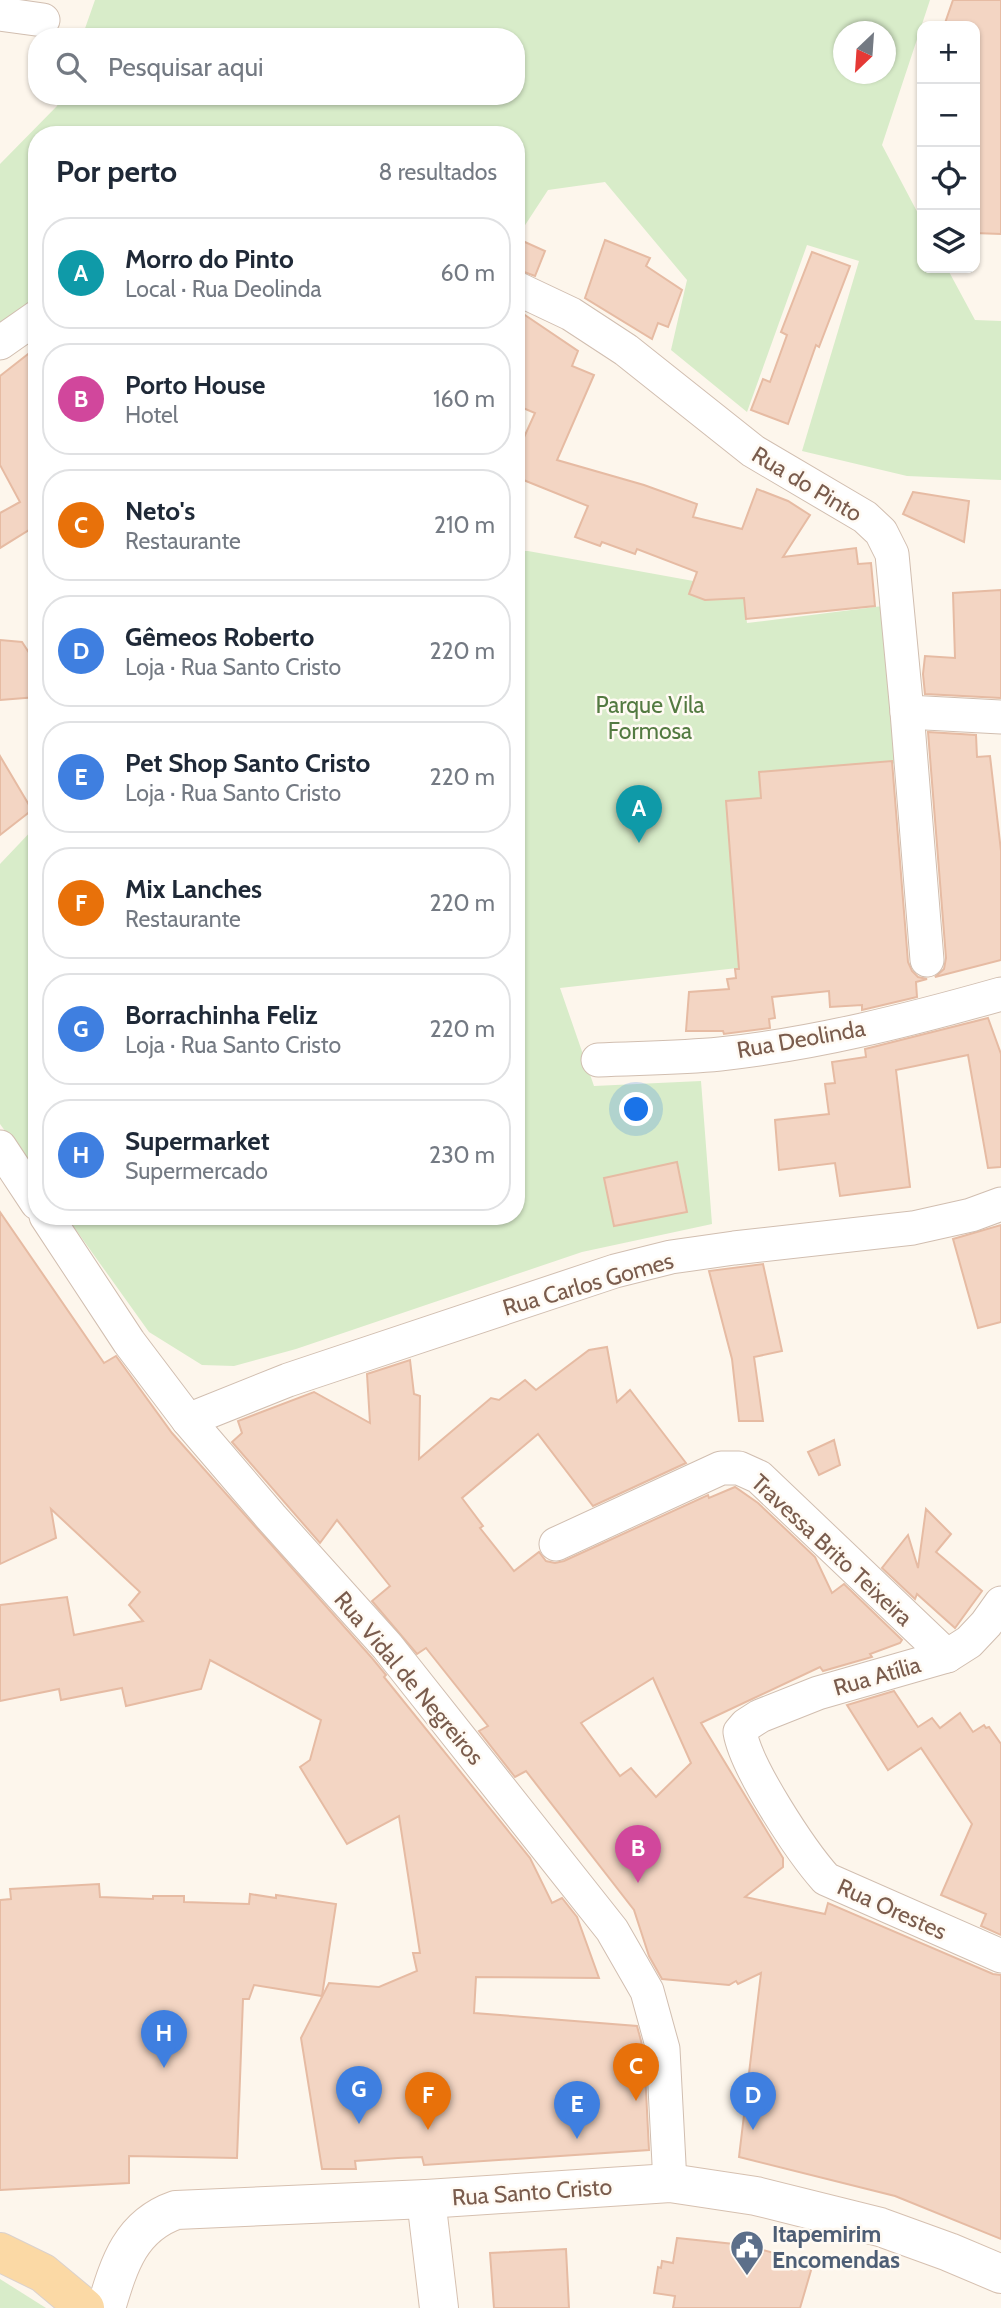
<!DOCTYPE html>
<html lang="pt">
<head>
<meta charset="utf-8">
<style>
	:root { --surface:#fff; --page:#f6f6f7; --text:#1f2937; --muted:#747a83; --line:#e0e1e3; --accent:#b45309 }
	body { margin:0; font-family:Cabin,sans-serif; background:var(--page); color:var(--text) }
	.controls { position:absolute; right:21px; top:21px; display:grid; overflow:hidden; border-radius:14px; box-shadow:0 2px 5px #0004 }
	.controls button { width:63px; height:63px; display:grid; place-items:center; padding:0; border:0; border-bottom:2px solid var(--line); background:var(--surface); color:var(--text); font:35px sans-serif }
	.compass { position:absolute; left:833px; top:21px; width:63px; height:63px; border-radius:50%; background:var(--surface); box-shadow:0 2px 5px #0004; rotate:205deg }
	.you { position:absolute; left:637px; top:1110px; width:24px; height:24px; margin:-18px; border:5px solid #fff; border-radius:50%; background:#1a73e8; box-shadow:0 0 0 10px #1a73e833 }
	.badge { display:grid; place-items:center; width:46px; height:46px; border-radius:50%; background:var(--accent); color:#fff; font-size:23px; font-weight:700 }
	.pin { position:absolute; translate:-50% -58px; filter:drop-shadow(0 2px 4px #0008) }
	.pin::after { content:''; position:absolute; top:37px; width:24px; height:21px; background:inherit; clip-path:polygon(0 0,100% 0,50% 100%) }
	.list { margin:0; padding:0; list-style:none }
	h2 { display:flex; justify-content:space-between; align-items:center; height:91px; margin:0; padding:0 28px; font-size:30px }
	h2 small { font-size:23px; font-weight:400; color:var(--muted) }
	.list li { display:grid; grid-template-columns:46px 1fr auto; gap:21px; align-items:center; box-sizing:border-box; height:112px; margin:0 14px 14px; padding:0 14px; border:2px solid var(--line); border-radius:28px }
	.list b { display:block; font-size:26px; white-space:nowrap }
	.list p { margin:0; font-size:23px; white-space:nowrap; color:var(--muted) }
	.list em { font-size:23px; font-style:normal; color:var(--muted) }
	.icon { flex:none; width:38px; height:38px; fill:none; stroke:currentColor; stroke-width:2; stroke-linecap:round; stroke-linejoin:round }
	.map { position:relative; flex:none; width:1001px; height:2308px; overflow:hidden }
	.search { position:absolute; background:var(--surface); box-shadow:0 2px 5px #0004; left:28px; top:28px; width:497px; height:77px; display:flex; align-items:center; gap:18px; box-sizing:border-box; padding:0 24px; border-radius:28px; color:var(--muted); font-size:26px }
	.panel { position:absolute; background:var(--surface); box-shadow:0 2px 5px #0004; left:28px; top:126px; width:497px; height:1099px; border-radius:28px }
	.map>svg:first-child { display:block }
</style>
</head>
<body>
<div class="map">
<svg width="1001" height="2308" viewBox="0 0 1001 2308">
	<rect width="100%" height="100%" fill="#fdf6ec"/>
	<g fill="#d8ecc9" fill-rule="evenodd">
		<path d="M95 0H930L882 145 922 221V268H947L975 320 1001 321V480L907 476 802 451 859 261 807 245 747 412 671 350 687 280 605 182 548 190 516 239V135H37V297L0 323V164L57 106 61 96H516V37H82ZM844 32H886V74H844Z"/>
		<path d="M516 551H528L743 590 747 623 891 605 904 762 768 781 774 964 560 988 594 1086 701 1081 712 1224 582 1252 296 1349 234 1366 202 1365 149 1332 66 1216H516Z"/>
		<path d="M37 825V1175L0 1124V864Z"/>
		<path d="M0 2279 46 2308H0Z"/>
	</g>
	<g fill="#f3d5c3" stroke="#e6bba3" stroke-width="2" fill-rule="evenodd">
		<path d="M953 0H1001V234L975 233V26H944Z"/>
		<path d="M516 238 545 251 535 276 516 269Z"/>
		<path d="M605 240 650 258 646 266 682 290 668 327 658 323 652 339 585 298Z"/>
		<path d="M812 252 850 266 819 347 816 345 788 424 751 410 763 379 770 382 787 335 781 332Z"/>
		<path d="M516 309 578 351 572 366 594 375 557 460 644 485 697 504 693 517 742 529 757 489 788 501 810 515 783 557 856 548 858 564 871 563 875 606 746 619 744 598 705 600 689 594 697 572 637 549 635 554 602 542 600 546 575 537 588 506 516 477V455L535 413 516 405Z"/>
		<path d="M37 347V532L34 527 0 548V513L20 502 0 465V376Z"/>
		<path d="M913 492 969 501 964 542 903 514Z"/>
		<path d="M1001 590V698L925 694 923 674 925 656 955 658 953 593Z"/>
		<path d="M0 640 22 642 37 665V697L0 700Z"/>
		<path d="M928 732 976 735 977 757 990 756 1001 851V960L935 977 944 969 946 958Z"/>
		<path d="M0 756 32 810 0 835Z"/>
		<path d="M892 761 908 962 912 971 918 977 927 979 916 982 917 997 862 1010V1005L830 1007 829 991 772 997 775 1018 769 1019 770 1028 724 1034 723 1031H686L689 992 729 989 727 979 736 978 735 969H739L726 801 761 798 759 772Z"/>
		<path d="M988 1018 1001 1054V1167L988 1168 968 1055 896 1070 910 1187 840 1196 835 1163 779 1170 775 1120 829 1114 825 1084 835 1083 832 1062 866 1057 865 1049Z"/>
		<path d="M677 1162 687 1212 614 1226 604 1178Z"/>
		<path d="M0 1212 104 1363 116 1356 172 1433 372 1658 386 1675 384 1677 530 1858 552 1903 562 1898 577 1917 599 1978 476 1977 474 2013 637 2026 644 2052 649 2150 424 2165 422 2157 398 2158 355 2161 356 2169H322L301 2038 329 1983 379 1987 417 1971 413 1953H420L399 1816 347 1844 300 1767 310 1760 321 1720 210 1660 201 1689 126 1706 122 1688 61 1700 59 1689 0 1701V1605L67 1597 74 1635 143 1621 129 1605 140 1592 51 1509 56 1538 0 1564Z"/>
		<path d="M1001 1225V1322L978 1328 953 1239Z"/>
		<path d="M763 1264 782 1351 754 1357 763 1421H739L732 1359 709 1271Z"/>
		<path d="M607 1347 617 1402 630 1390 686 1463 593 1506 538 1434 462 1498 483 1526 480 1528 514 1571 539 1552 546 1561 555 1563 564 1561 708 1495 709 1498 735 1487 758 1503 815 1557 832 1593 844 1584 902 1640 900 1643 870 1654 872 1657 823 1671 820 1667 701 1723 783 1858V1867L745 1897 825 1914 828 1903 993 1974 1001 1975V2239L895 2196 739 2157 761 1973 738 1984 736 1981 729 1985 662 1979 649 1956 634 1910 526 1771 515 1777 479 1731 488 1726 426 1648 417 1654 372 1601 390 1586 362 1551 337 1520 320 1543 232 1442 242 1433 238 1421 314 1392 370 1423 367 1374 410 1360 414 1394 420 1396 419 1459 491 1398 499 1400 525 1380 536 1390 589 1350ZM653 1678 691 1763 656 1797 631 1768 620 1776 581 1723Z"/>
		<path d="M834 1440 840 1465 819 1475 808 1452Z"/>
		<path d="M926 1509 951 1534 936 1552 982 1591 955 1628 917 1594 915 1599 882 1568 908 1535 918 1568Z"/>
		<path d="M894 1691 918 1727 932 1718 940 1728 960 1713 973 1732 984 1725 986 1728 989 1727 1001 1744V1935L981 1926 986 1914 941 1895 972 1824 921 1748 888 1770 847 1705Z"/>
		<path d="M99 1884 100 1897 153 1899V1896H184V1902L249 1904 250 1894 276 1898V1895L336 1904 322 1996 254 1985 249 1999H243L237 2158 129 2156V2183L0 2190V1900L11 1899 10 1889Z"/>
		<path d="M677 2238 744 2245 774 2253V2255L812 2267 800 2308H673L675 2296 654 2293 658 2267 661 2268 662 2261 673 2263Z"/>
		<path d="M566 2249 569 2308H494L490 2253Z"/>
	</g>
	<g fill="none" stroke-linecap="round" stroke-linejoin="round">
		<g stroke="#d1beb0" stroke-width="35">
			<g id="street">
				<path d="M0 14 43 20"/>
				<path d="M516 288 571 314 626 350 753 451 865 517 881 532 892 554 907 712 927 960"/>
				<path d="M0 343 37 317"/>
				<path d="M907 712 1001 717"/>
				<path d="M598 1060C638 1058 679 1058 720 1054 815 1044 909 1020 1001 994"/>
				<path d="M0 1147 37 1203"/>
				<path d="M46 1216 129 1342 188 1420 271 1517 387 1646 612 1930 647 1991 663 2049 670 2183"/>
				<path d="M188 1420 288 1380 615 1271 671 1257 734 1248 913 1228 971 1215 1001 1204"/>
				<path d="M556 1544 721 1468H739L759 1477 947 1656"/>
				<path d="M1001 1603 986 1624 969 1642 947 1656 818 1693 760 1716 746 1725 740 1732C746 1768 801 1851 826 1879L1001 1956"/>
			</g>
		</g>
		<g stroke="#d6c0b0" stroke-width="40">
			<g id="secondary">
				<path d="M426 2199 439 2308"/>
				<path d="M106 2308C119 2265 130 2226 176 2210L426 2199 670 2183 756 2196 880 2227 949 2252 1001 2274"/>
			</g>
		</g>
		<g stroke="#dad1cd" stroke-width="40">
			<path id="primary" d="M0 2252 43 2273 85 2308"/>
		</g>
		<use href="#street" stroke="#fff" stroke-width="33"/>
		<use href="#secondary" stroke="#fff" stroke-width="38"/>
		<use href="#primary" stroke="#fbd9a5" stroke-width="38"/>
	</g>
	<defs>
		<g id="civic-pin" transform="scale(1.75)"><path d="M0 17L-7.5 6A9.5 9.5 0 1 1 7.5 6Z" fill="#5c6f8a" stroke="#fffaf3"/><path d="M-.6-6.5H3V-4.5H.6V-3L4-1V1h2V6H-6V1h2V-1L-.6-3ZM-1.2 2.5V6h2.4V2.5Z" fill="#fff"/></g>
	</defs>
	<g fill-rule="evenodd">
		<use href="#civic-pin" x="747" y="2247"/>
	</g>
	<g text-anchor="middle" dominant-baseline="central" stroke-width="5" stroke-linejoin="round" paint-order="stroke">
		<g font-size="23" fill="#7a5c4d" stroke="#fffaf3">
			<text transform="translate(807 484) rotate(31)">Rua do Pinto</text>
			<text transform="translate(801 1039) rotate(-10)">Rua Deolinda</text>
			<text transform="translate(588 1284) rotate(-16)">Rua Carlos Gomes</text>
			<text transform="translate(832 1550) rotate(43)">Travessa Brito Teixeira</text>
			<text transform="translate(877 1676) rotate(-16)">Rua Atília</text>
			<text transform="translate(409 1678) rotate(50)">Rua Vidal de Negreiros</text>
			<text transform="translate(892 1909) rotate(24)">Rua Orestes</text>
			<text transform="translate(532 2192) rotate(-4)">Rua Santo Cristo</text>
		</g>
		<g font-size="23" fill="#537a41" stroke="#fffaf3">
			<text x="650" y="705">Parque Vila<tspan x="650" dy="26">Formosa</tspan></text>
		</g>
		<g font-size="23" font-weight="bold" fill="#4e5e75" stroke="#fffaf3" text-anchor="start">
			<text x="772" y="2234">Itapemirim<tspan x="772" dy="26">Encomendas</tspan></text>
		</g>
	</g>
</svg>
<div class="controls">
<button>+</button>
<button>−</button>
<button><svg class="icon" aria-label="locate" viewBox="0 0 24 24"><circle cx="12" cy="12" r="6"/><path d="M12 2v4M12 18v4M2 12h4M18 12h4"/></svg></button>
<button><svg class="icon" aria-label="layers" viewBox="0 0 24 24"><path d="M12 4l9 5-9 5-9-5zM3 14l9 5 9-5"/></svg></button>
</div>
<svg class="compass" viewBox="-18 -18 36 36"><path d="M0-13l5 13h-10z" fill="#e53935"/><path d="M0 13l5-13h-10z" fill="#747a83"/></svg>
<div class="you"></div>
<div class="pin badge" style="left:639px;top:843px;background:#0f9aa8">A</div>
<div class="pin badge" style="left:638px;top:1883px;background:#d1479c">B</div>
<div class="pin badge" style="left:636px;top:2101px;background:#e8710a">C</div>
<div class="pin badge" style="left:753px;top:2130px;background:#3f7fe0">D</div>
<div class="pin badge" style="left:577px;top:2139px;background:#3f7fe0">E</div>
<div class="pin badge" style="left:428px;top:2130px;background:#e8710a">F</div>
<div class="pin badge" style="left:359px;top:2124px;background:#3f7fe0">G</div>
<div class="pin badge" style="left:164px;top:2068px;background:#3f7fe0">H</div>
<div class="search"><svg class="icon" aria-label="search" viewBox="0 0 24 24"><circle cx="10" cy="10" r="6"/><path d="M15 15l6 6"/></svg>Pesquisar aqui</div>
<section class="panel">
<h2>Por perto<small>8 resultados</small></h2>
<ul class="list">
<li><span class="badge" style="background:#0f9aa8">A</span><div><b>Morro do Pinto</b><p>Local · Rua Deolinda</p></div><em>60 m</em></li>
<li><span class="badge" style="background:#d1479c">B</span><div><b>Porto House</b><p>Hotel</p></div><em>160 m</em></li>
<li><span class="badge" style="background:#e8710a">C</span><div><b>Neto's</b><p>Restaurante</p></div><em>210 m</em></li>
<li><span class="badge" style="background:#3f7fe0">D</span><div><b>Gêmeos Roberto</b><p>Loja · Rua Santo Cristo</p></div><em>220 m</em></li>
<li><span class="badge" style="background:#3f7fe0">E</span><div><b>Pet Shop Santo Cristo</b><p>Loja · Rua Santo Cristo</p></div><em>220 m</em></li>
<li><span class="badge" style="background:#e8710a">F</span><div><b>Mix Lanches</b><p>Restaurante</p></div><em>220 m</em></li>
<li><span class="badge" style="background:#3f7fe0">G</span><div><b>Borrachinha Feliz</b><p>Loja · Rua Santo Cristo</p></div><em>220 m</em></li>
<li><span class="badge" style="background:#3f7fe0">H</span><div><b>Supermarket</b><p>Supermercado</p></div><em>230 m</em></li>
</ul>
</section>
</div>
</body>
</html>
